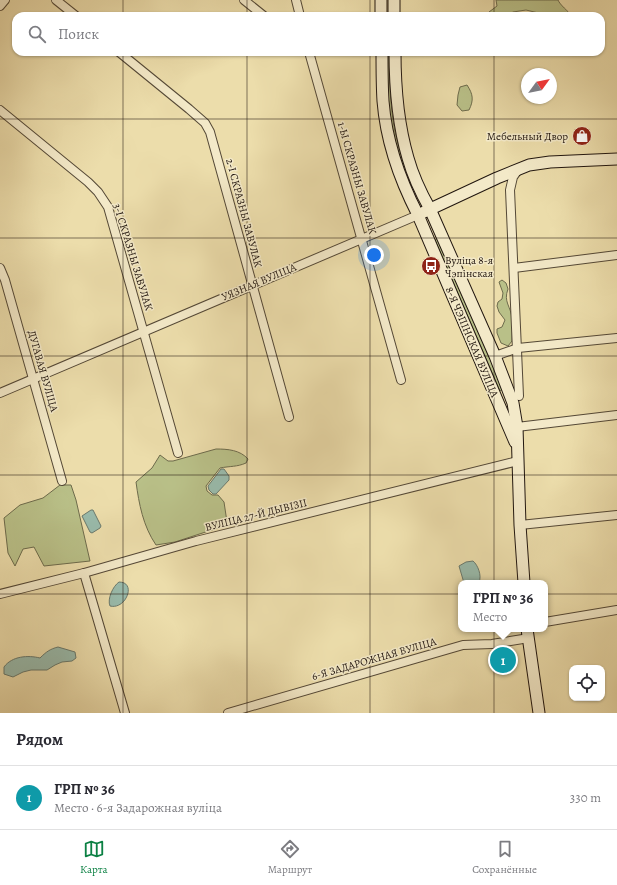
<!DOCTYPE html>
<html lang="ru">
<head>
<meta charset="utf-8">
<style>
	:root { --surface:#fff; --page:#f2f2f3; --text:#2b2b33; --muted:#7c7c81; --line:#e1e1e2; --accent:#0b8043 }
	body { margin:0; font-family:Alegreya,serif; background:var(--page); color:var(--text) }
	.controls { position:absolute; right:12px; bottom:12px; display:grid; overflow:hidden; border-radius:8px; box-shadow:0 1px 3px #0004 }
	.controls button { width:36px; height:36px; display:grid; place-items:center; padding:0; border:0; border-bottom:1px solid var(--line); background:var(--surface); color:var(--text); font:20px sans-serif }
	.compass { position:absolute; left:521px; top:68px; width:36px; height:36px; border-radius:50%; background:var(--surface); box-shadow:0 1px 3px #0004; rotate:57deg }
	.you { position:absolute; left:374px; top:255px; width:14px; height:14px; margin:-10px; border:3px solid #fff; border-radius:50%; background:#1a73e8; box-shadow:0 0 0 6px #1a73e833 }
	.badge { display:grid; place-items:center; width:26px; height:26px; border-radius:50%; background:var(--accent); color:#fff; font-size:13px; font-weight:700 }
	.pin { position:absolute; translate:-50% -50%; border:2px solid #fff; box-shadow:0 1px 4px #0006 }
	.popup { position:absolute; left:458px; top:580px; width:90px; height:52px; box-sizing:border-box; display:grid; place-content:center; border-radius:8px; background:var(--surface); filter:drop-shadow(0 1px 3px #0005); font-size:13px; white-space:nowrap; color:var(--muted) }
	.popup b { font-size:15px; color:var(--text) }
	.popup::after { content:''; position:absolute; left:50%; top:100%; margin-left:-8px; border:8px solid transparent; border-top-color:var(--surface) }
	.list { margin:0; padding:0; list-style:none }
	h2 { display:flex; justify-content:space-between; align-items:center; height:52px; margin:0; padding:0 16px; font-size:17px }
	h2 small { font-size:13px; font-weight:400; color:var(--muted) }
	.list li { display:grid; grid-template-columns:26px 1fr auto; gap:12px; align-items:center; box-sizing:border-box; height:64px; padding:0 16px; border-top:1px solid var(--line) }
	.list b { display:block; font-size:15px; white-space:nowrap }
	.list p { margin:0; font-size:13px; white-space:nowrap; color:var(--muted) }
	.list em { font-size:13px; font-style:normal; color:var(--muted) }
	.icon { flex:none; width:22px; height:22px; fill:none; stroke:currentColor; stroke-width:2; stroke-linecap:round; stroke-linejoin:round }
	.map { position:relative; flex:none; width:617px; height:713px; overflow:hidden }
	.search { position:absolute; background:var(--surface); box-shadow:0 1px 3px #0004; left:12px; right:12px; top:12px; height:44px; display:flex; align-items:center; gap:10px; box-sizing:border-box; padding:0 14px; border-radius:12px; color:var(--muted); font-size:15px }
	.sheet { height:116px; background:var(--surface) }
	nav { display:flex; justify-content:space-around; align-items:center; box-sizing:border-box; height:56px; border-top:1px solid var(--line); background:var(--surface); font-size:11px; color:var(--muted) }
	nav a { display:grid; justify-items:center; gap:2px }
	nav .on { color:var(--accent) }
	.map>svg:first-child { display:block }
</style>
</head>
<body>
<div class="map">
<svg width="617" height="713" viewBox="0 0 617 713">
	<rect width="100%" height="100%" fill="#ecddab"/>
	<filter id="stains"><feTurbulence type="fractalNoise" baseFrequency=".005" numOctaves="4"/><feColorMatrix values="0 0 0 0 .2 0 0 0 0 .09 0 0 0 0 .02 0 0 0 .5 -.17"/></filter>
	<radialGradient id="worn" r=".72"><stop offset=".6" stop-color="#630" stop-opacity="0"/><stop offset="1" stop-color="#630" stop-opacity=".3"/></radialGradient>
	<g fill="#b9c088" stroke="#6d6b4c">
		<path d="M496 0H558C560 5 568 11 572 16H551L526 10 513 12 507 16H488L489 12 497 6Z"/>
		<path d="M386 52H389C389 78 390 106 395 132 399 152 406 170 412 188L410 189 392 132 388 102Z"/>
		<path d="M467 85C473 94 474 100 469 110L462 111 457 105 458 95 460 87Z"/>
		<path d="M438 238 503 389 500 391 435 240Z"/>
		<path d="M502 280 506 283 508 289C503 302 511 306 512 319 513 326 512 333 512 341L508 346 501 343 497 333V329L502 327 505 320 499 312 497 306 498 302 502 299 503 293 499 282Z"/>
		<path d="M216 449C228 449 240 450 248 459L246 463C237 467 230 466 220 468L206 486 207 491 212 495H218L224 502 227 522 224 526 175 542 156 545C143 526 139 504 136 482L152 468 160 455 168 461H173Z"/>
		<path d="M60 485H71L76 500 90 561 44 566 34 547 23 549 15 566 8 553 4 518 20 505 43 498Z"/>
	</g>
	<g fill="#99bbac" stroke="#69796d">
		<path d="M221 469H224L229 476V480L216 494H213L209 490 208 486Z"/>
		<path d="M91 510H93L101 526 100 528 92 533 90 532 82 516Z"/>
		<path d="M473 561C478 565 482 576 479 582L464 583 459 566 466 562Z"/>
		<path d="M119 582C137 582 126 610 110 606 107 599 113 586 119 582Z"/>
		<path d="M58 647 75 652 76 658 72 661 62 662 55 665 47 670H31L23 672 13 677 4 674V667C12 656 28 655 40 658 46 652 50 649 58 647Z"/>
	</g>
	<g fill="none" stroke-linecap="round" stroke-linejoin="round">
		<g stroke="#544836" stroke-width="10">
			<g id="street">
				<path d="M56 0 76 16"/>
				<path d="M244 0 264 16"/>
				<path d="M296 0 300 16"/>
				<path d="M0 6 5 0"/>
				<path d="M119 52 189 109 205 123 210 132 289 417"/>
				<path d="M309 52 401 380"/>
				<path d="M0 110 88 182 98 192 108 207 178 453"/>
				<path d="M518 170 513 177 510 190 519 396"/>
				<path d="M0 268 5 280 62 481"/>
				<path d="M514 268 617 255"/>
				<path d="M495 356 518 348 617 338"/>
				<path d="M0 393 418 215"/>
				<path d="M517 427 617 415"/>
				<path d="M520 525 617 515"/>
				<path d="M84 573 125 713"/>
				<path d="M0 594 84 573 196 541 518 461"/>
				<path d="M545 622 617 610"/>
				<path d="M228 713 463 645 492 644 529 638"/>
			</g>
		</g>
		<g stroke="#21160f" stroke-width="13">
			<g id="secondary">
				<path d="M381 0V16"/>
				<path d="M394 0V16"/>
				<path d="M382 52C382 68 382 85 383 101 386 140 400 180 418 215L515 442"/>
				<path d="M395 52C395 88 398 124 408 158 413 176 421 193 430 209L495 356 513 403 517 427 520 525 524 583"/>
				<path d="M424 212 497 178 529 165 550 162 617 159"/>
				<path d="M527 629 539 713"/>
			</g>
		</g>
		<use href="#street" stroke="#f3e9c8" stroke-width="8"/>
		<use href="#secondary" stroke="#f3e9c8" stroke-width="11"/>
	</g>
	<path fill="none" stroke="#21160f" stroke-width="1" stroke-opacity="0.55" d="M123 0V16M247 0V16M370 0V16M494 0V16M123 52V713M247 52V713M370 52V713M494 52V713M0 119H617M0 238H617M0 356H617M0 475H617M0 594H617"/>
	<defs>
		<g id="shop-disc" transform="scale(1)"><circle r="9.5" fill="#8f2418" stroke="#f3e9c8"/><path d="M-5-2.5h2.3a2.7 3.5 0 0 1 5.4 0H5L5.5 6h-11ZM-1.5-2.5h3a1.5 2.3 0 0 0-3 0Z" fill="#fff"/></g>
		<g id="bus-disc" transform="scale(1)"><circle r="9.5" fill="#8f2418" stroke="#f3e9c8"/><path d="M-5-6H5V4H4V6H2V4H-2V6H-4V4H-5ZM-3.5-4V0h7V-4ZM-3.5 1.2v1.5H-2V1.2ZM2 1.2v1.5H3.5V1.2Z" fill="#fff"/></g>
	</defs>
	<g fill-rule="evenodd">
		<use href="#shop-disc" x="582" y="136"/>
		<use href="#bus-disc" x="431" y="266"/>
	</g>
	<g text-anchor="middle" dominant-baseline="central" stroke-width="3" stroke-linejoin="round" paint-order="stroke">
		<g font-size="11" fill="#21160f" stroke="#f3e9c8" text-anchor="end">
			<text x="568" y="136">Мебельный Двор</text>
			<text x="445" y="260" text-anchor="start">Вуліца 8-я<tspan x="445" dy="13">Чэпінская</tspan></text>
		</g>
		<g font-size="11" fill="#21160f" stroke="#f3e9c8">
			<text transform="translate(357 178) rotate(74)">1-Ы СКРАЗНЫ ЗАВУЛАК</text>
			<text transform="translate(244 213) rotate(75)">2-І СКРАЗНЫ ЗАВУЛАК</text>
			<text transform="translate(133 257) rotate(73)">3-І СКРАЗНЫ ЗАВУЛАК</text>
			<text transform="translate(259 282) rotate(-23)">УЯЗНАЯ ВУЛІЦА</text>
			<text transform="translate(472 342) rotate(67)">8-Я ЧЭПІНСКАЯ ВУЛІЦА</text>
			<text transform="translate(43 371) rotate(74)">ДУГАВАЯ ВУЛІЦА</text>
			<text transform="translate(256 515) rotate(-14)">ВУЛІЦА 27-Й ДЫВІЗІІ</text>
			<text transform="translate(374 659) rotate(-16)">6-Я ЗАДАРОЖНАЯ ВУЛІЦА</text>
		</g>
	</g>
	<rect width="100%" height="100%" filter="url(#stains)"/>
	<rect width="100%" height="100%" fill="url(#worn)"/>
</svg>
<div class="controls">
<button><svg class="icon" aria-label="locate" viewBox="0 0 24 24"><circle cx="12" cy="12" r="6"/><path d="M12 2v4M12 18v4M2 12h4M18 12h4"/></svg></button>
</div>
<svg class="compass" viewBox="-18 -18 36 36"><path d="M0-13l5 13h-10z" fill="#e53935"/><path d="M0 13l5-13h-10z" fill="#7c7c81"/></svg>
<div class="you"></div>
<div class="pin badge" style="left:503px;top:660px;background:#0f9aa8">1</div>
<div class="popup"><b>ГРП № 36</b>Место</div>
<div class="search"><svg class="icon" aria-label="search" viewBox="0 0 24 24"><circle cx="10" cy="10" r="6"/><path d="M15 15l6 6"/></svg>Поиск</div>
</div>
<section class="sheet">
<h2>Рядом<small></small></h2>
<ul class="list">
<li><span class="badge" style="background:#0f9aa8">1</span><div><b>ГРП № 36</b><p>Место · 6-я Задарожная вуліца</p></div><em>330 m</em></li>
</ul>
</section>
<nav>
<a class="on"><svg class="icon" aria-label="map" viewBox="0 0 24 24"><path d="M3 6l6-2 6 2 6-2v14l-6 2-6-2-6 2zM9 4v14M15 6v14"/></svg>Карта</a>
<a><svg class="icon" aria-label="directions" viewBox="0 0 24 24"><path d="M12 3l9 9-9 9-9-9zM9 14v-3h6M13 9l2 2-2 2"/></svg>Маршрут</a>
<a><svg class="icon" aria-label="saved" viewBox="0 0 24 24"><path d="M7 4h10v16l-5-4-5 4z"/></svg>Сохранённые</a>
</nav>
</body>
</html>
